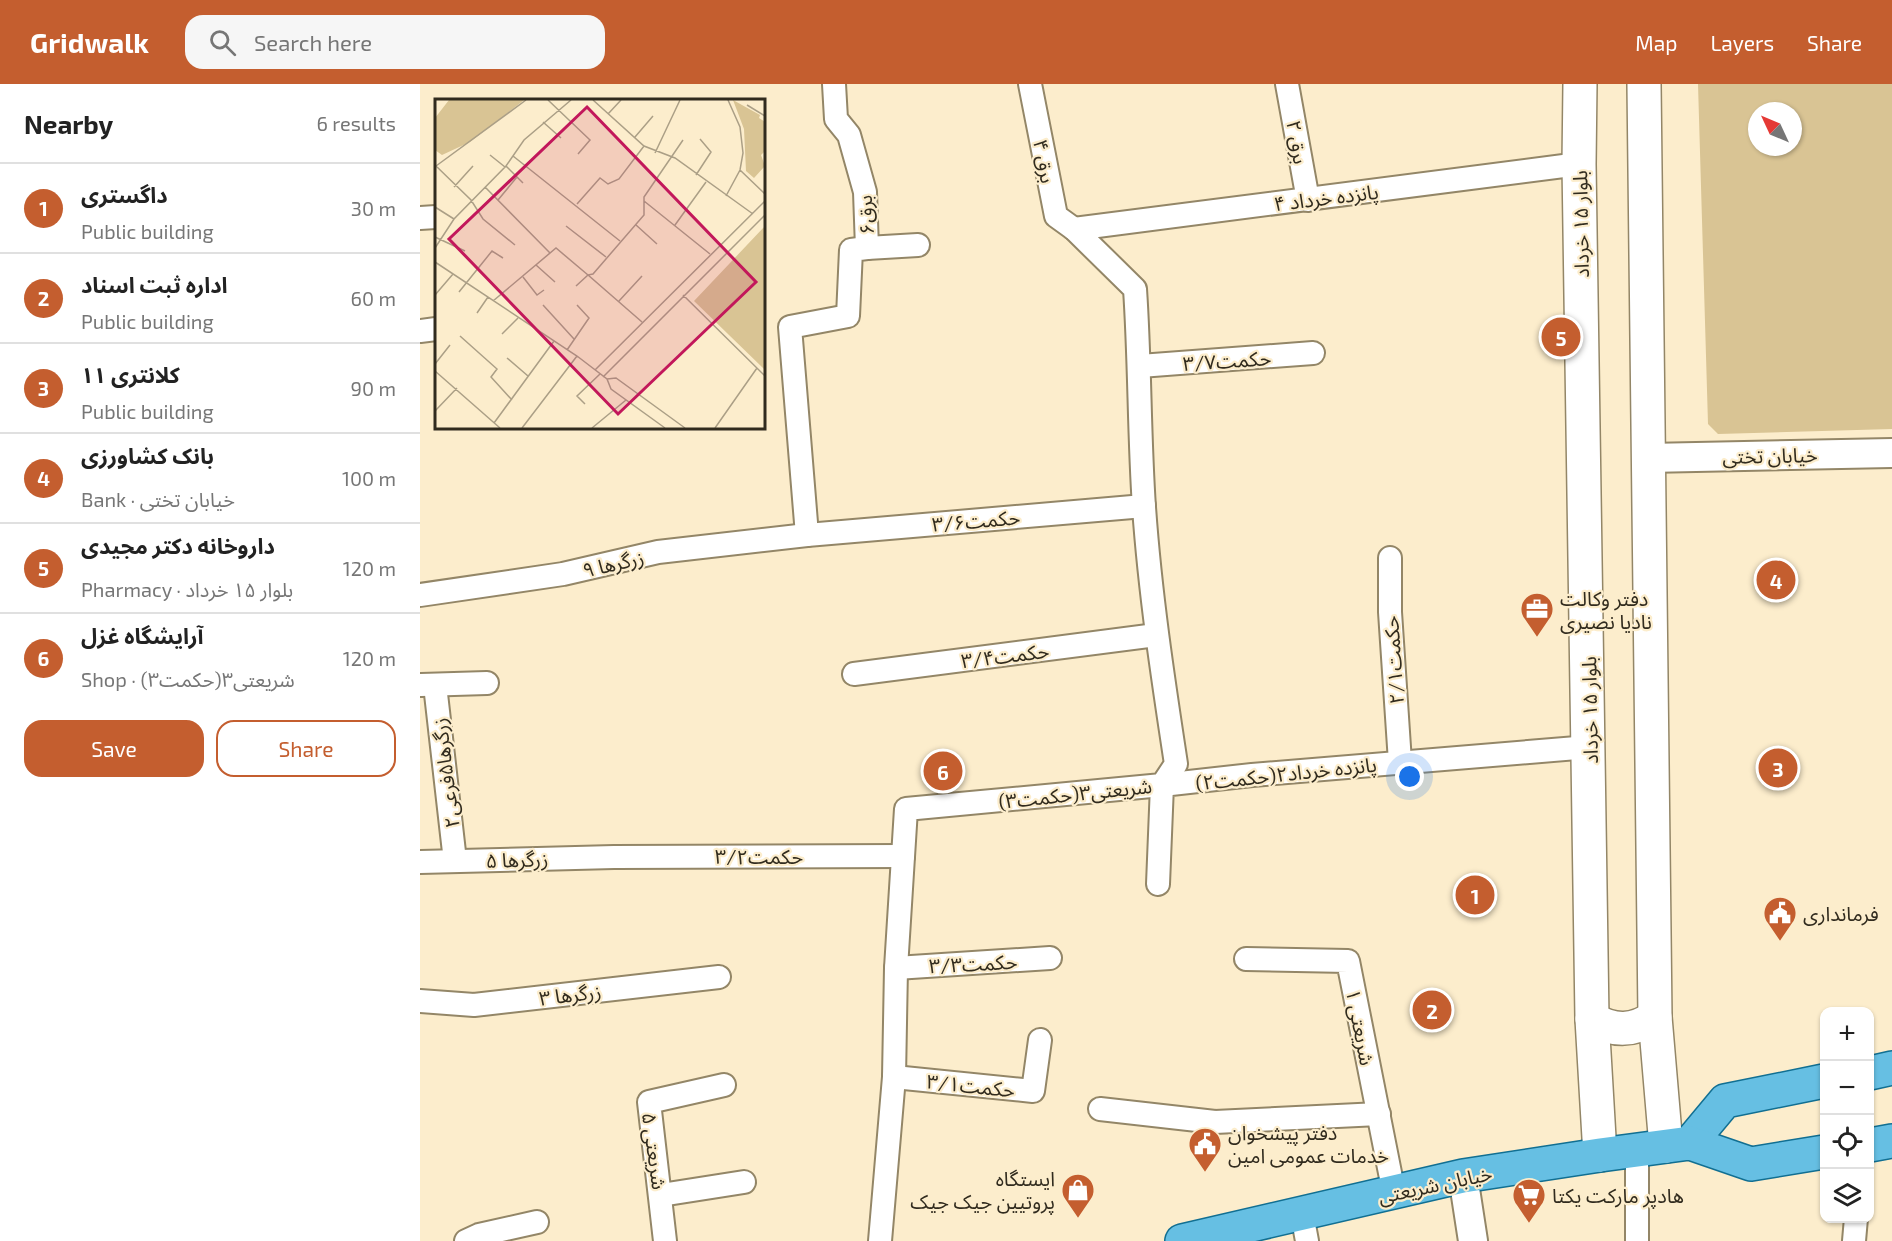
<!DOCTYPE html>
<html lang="en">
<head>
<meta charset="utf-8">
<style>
	:root { --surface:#fff; --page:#f6f6f6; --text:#222; --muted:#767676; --line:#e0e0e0; --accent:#c45e2f }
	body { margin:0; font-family:"Exo 2","Noto Sans Arabic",sans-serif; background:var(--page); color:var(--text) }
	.controls { position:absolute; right:18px; bottom:18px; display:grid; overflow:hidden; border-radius:12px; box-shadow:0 2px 4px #0004 }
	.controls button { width:54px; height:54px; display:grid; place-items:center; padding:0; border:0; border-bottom:2px solid var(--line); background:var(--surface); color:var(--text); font:30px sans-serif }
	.compass { position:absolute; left:1328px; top:18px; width:54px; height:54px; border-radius:50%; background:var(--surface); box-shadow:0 2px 4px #0004; rotate:314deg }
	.you { position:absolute; left:990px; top:693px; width:21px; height:21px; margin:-15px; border:4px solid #fff; border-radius:50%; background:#1a73e8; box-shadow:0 0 0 9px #1a73e833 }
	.badge { display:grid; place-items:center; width:39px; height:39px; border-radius:50%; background:var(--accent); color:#fff; font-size:20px; font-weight:700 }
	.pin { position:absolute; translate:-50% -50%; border:3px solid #fff; box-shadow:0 2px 6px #0006 }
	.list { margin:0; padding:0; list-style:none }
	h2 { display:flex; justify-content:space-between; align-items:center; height:78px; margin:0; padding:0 24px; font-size:26px }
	h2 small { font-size:20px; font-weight:400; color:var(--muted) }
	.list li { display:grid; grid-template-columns:39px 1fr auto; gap:18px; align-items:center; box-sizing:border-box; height:90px; padding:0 24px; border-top:2px solid var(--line) }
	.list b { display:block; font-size:22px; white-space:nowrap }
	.list p { margin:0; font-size:20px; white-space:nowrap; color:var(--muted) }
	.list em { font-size:20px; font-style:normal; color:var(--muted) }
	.actions { display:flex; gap:12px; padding:18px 24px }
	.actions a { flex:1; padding:14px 0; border:2px solid var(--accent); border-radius:18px; text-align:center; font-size:21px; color:var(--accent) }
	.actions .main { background:var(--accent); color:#fff }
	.icon { flex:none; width:33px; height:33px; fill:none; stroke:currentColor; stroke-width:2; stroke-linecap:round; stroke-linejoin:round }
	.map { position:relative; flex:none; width:1472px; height:1157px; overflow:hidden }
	header { display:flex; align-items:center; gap:36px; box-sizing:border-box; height:84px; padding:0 30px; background:var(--accent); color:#fff }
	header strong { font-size:28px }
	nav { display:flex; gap:33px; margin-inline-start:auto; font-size:21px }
	.search { width:420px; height:54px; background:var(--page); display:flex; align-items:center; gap:15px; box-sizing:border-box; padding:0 21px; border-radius:18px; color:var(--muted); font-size:22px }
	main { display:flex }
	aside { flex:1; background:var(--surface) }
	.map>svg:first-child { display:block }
</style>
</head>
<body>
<header>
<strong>Gridwalk</strong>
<div class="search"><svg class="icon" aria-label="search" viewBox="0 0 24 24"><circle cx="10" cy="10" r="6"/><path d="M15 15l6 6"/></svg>Search here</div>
<nav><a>Map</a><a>Layers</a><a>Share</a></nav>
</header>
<main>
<aside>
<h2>Nearby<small>6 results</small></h2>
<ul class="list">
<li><span class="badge">1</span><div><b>داگستری</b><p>Public building</p></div><em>30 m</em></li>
<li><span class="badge">2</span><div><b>اداره ثبت اسناد</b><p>Public building</p></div><em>60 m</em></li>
<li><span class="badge">3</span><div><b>کلانتری ۱۱</b><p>Public building</p></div><em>90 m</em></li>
<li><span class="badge">4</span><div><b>بانک کشاورزی</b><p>Bank · خیابان تختی</p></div><em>100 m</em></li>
<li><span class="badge">5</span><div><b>داروخانه دکتر مجیدی</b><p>Pharmacy · بلوار ۱۵ خرداد</p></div><em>120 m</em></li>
<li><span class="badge">6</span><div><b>آرایشگاه غزل</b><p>Shop · شریعتی۳(حکمت۳)</p></div><em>120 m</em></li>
</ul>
<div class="actions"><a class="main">Save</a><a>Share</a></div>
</aside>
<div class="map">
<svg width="1472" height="1157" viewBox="0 0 1472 1157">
	<rect width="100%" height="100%" fill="#fcedcc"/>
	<path fill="#d9c494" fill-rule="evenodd" d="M1278 0H1472V345L1298 350 1288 340ZM1337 27H1373V63H1337Z"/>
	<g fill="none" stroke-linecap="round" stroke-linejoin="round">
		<g stroke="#938667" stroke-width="26">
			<g id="minor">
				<path d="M867 0 888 116"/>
				<path d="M0 134 16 133"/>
				<path d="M654 145 1159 80"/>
				<path d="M447 164 498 161"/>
				<path d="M0 247 16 245"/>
				<path d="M720 282 893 269"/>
				<path d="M387 451 370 243 428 232 431 166 447 164 445 108 429 51 416 35 414 0"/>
				<path d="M970 474V528L980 678"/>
				<path d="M0 511 143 490 238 468 387 451 724 422"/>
				<path d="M434 590 736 551"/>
				<path d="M1 601 67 599"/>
				<path d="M15 601 35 777"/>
				<path d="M0 778 194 773 483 772"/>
				<path d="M738 800 742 701 832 691 1169 663"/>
				<path d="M826 875 928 877 974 1109"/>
				<path d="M476 884 630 874"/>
				<path d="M0 917 54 921 299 893"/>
				<path d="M474 993 613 1007 620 956"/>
				<path d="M680 1025 795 1038 959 1030"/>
				<path d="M1217 1067V1157"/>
				<path d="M241 1111 324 1098"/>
				<path d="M882 1130 887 1157"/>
				<path d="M46 1157 59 1151 117 1138"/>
				<path d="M245 1157 229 1018 304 1001"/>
				<path d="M460 1157 474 993 476 884 486 725 742 701 756 680C743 595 730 509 724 423 719 350 720 278 715 205L654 145 636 132 610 0"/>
				<path d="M1434 1157 1436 1134"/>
			</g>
		</g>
		<g stroke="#938667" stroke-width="32">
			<g id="tertiary">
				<path d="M1228 374 1472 369"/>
				<path d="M1043 1092 1053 1157"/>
			</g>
		</g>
		<g stroke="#938667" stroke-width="36">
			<g id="secondary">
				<path d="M1160 0 1159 80 1172 935 1180 1071"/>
				<path d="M1224 0 1235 933 1246 1062"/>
				<path d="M1172 935C1194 948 1213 948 1235 933"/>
			</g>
		</g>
		<g stroke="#116f92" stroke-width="36">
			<g id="primary">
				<path d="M1450 989 1472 984"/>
				<path d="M1270 1059 1305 1017 1404 997"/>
				<path d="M1450 1061 1472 1057"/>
				<path d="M762 1157 1043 1092 1180 1071 1270 1059 1331 1080 1404 1068"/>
			</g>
		</g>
		<use href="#minor" stroke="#fff" stroke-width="22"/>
		<use href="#tertiary" stroke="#fff" stroke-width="28"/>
		<use href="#secondary" stroke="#fff" stroke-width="33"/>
		<use href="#primary" stroke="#66bfe3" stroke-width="33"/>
	</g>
	<defs>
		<g id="office-pin" transform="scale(1.725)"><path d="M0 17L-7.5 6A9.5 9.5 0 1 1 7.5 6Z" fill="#c45e2f" stroke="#fcedcc"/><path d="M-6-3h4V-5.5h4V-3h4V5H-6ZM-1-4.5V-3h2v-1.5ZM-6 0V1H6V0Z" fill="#fff"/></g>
		<g id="civic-pin" transform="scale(1.725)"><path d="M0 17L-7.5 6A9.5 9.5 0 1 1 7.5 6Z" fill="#c45e2f" stroke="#fcedcc"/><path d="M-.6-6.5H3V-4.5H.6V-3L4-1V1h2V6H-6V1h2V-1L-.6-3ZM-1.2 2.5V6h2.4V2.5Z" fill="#fff"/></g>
		<g id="shop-pin" transform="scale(1.725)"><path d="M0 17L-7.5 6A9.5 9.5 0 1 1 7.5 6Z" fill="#c45e2f" stroke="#fcedcc"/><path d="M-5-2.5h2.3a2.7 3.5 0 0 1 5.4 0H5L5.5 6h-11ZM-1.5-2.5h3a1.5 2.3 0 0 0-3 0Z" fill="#fff"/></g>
		<g id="supermarket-pin" transform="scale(1.725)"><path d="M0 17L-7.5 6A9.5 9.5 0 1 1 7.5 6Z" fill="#c45e2f" stroke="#fcedcc"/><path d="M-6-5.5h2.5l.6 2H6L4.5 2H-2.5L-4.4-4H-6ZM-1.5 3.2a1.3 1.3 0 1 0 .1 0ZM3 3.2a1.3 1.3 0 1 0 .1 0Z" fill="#fff"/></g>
	</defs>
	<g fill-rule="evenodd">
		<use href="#office-pin" x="1117" y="525"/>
		<use href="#civic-pin" x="1360" y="829"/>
		<use href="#civic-pin" x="785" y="1060"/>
		<use href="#shop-pin" x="658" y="1106"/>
		<use href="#supermarket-pin" x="1109" y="1111"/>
	</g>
	<g text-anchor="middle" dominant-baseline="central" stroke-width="4.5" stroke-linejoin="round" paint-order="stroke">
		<g font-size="20" fill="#312b1e" stroke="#fcedcc">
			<text transform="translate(878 58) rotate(80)">برق ۲</text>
			<text transform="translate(625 77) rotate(79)">برق ۴</text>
			<text transform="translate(906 113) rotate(-7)">پانزده خرداد ۴</text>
			<text transform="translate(445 131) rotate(-94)">برق۶</text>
			<text transform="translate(1160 140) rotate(-91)">بلوار ۱۵ خرداد</text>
			<text transform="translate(807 276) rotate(-4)">حکمت۳/۷</text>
			<text transform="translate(1350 371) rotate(-1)">خیابان تختی</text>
			<text transform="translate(556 436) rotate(-5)">حکمت۳/۶</text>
			<text transform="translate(193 479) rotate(-13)">زرگرها ۹</text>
			<text transform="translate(585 571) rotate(-7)">حکمت۳/۴</text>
			<text transform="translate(973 576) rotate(-94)">حکمت۲/۱</text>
			<text transform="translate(1169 626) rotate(-91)">بلوار ۱۵ خرداد</text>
			<text transform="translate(25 689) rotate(-97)">زرگرها۵فرعی۲</text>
			<text transform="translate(866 689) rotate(-6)">پانزده خرداد۲(حکمت۲)</text>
			<text transform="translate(655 709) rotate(-6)">شریعتی۳(حکمت۳)</text>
			<text x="339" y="772">حکمت۳/۲</text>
			<text transform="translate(97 775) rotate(-2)">زرگرها ۵</text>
			<text transform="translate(553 879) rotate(-3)">حکمت۳/۳</text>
			<text transform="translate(150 910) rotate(-7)">زرگرها ۳</text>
			<text transform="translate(941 943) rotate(79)">شریعتی ۱</text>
			<text transform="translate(551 1001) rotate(6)">حکمت۳/۱</text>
			<text transform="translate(235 1067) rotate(82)">شریعتی ۵</text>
			<text transform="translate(1015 1100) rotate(-12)">خیابان شریعتی</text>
		</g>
		<g font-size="20" fill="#312b1e" stroke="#fcedcc" text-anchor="start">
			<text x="1140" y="514">دفتر وکالت<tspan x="1140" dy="23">نادیا نصیری</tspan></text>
			<text x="1383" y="829">فرمانداری</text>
			<text x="808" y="1048">دفتر پیشخوان<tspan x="808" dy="23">خدمات عمومی امین</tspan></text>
			<text x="635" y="1094" text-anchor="end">ایستگاه<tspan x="635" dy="23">پروتیین جیک جیک</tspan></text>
			<text x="1132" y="1111">هادپر مارکت یکتا</text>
		</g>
	</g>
	<g transform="translate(15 15)">
		<rect width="330" height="330" fill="#fcedcc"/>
		<path d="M14 1H89L35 43 7 56 0 51V19ZM298 1 325 16 324 19 330 23V52L326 56 330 67 319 79 311 72 309 30ZM330 127V271L259 202Z" fill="#d9c494"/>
		<path fill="none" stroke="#ab9f86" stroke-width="1.5" d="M113 1 155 41 143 55M158 1 209 47 240 59 318 115M312 6 330 17M173 15 186 1M108 23 126 39M200 38 218 17M220 54 245 1M55 56 70 68M78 57 185 142M0 66 36 101 48 120 80 146M1 67 91 1M71 67 88 84M305 71 330 95M261 76 276 53 265 40M19 88 38 67M50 88 115 154M291 97 305 71 308 54 305 28 293 1M63 101 82 78M209 102 275 155M142 105 165 79 173 85 184 80 209 47M0 108 19 120M201 126 222 145M240 126 271 83M131 127 171 158M0 138 30 152M0 149 19 120 71 67 89 41 136 1M0 163 142 257 172 280 176 290 230 329M101 166 120 183M88 178 102 196 109 191M141 187 153 176 207 223M24 193 57 152 68 159M0 196 18 175M248 196 330 277M58 202 121 149 153 176 158 175 209 116V98L248 41M184 202 207 177M108 206 139 240M42 214 53 198M67 235 83 219M25 237 62 270 56 278 77 301M132 251 154 219 142 206M72 259 93 277M0 265 15 246M160 271 330 102M0 272 65 329M168 278 330 116M172 280 181 279 250 329M150 305 142 297 165 275M0 312 22 289M59 324 119 242M87 329 142 257M157 329 191 301M280 329 322 269"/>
		<path fill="#c2185b" fill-opacity="0.15" stroke="#c2185b" stroke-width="3" d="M152 8 321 183 183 315 14 140Z"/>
		<rect width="330" height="330" fill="none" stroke="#312b1e" stroke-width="3"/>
	</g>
</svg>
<div class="controls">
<button>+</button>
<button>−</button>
<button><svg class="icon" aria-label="locate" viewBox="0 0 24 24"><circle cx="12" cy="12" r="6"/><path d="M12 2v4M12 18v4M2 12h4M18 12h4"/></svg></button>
<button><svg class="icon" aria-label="layers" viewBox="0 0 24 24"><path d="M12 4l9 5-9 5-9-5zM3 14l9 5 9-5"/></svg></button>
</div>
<svg class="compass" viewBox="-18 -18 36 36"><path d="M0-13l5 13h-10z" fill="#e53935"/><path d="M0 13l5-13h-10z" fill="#767676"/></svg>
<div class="you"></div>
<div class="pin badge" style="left:1055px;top:811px">1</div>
<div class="pin badge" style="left:1012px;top:926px">2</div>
<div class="pin badge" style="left:1358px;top:684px">3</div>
<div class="pin badge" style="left:1356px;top:496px">4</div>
<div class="pin badge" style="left:1141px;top:253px">5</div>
<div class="pin badge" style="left:523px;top:687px">6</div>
</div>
</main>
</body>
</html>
